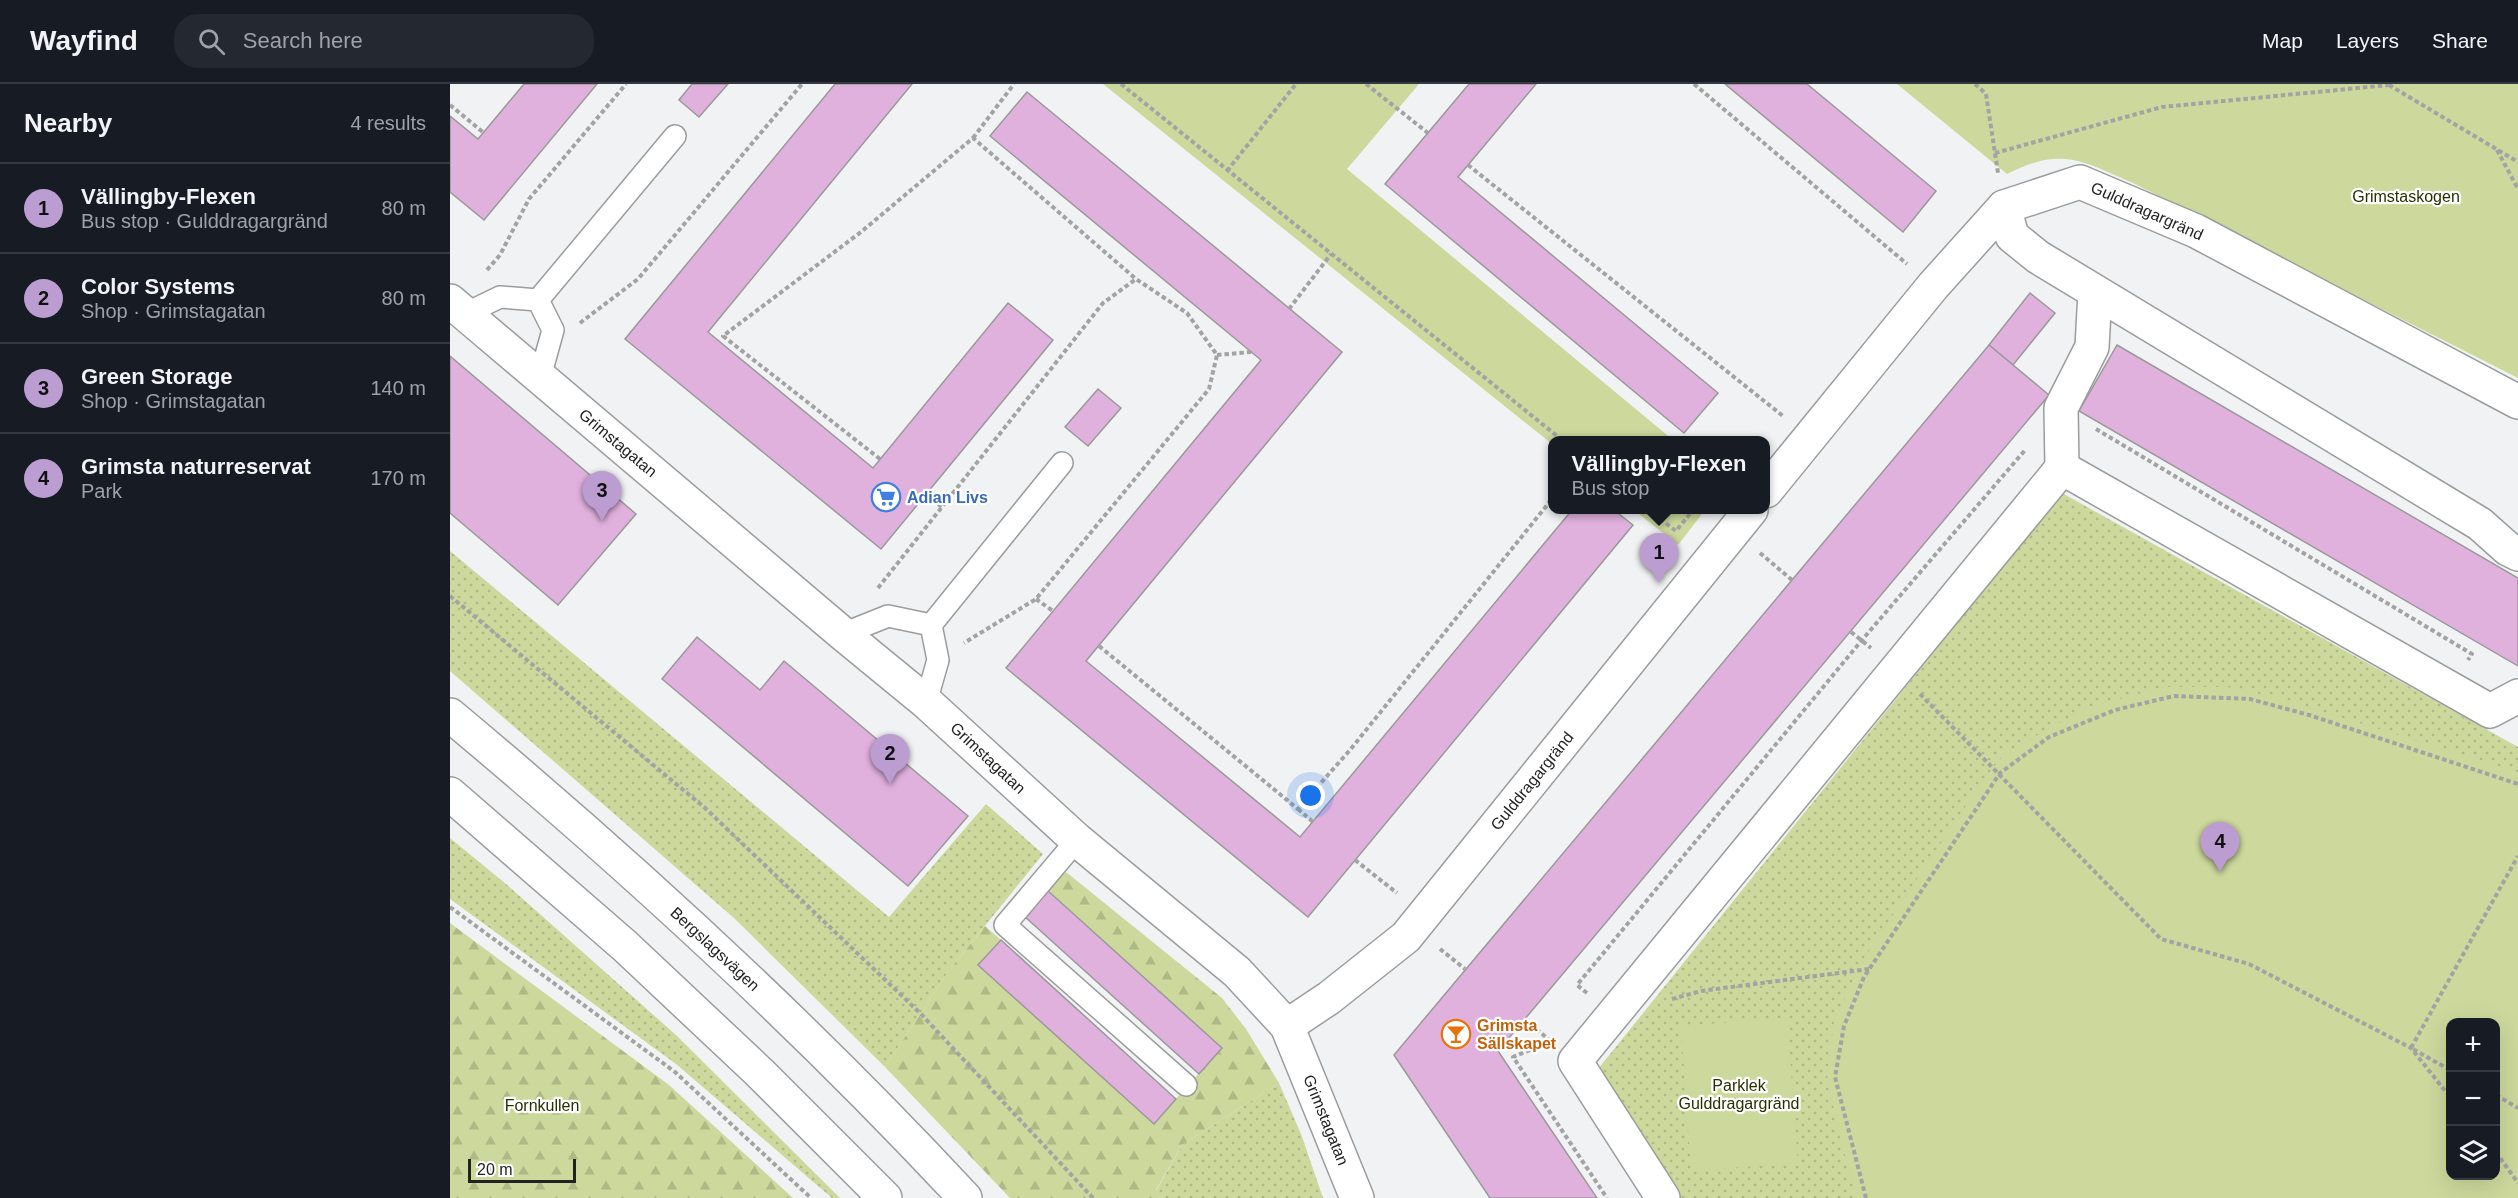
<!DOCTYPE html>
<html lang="en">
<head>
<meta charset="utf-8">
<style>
	:root { --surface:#171b24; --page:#242831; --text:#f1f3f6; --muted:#9ea1a6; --line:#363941; --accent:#bc9dd2 }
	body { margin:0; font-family:Helvetica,sans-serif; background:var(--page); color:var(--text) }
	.controls { position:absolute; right:18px; bottom:18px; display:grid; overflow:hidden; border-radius:12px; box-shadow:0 6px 24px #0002 }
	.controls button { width:54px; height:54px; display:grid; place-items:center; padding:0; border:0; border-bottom:2px solid var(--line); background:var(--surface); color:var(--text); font:30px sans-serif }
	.scale { position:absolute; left:18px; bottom:15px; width:108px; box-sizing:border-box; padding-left:6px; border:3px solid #222223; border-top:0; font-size:16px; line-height:21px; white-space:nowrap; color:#222223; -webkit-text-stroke:4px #fff; paint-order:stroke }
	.you { position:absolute; left:861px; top:712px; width:21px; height:21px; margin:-15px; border:4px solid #fff; border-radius:50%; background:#1a73e8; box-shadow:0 0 0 9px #1a73e833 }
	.badge { display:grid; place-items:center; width:39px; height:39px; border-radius:50%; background:var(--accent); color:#111; font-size:20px; font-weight:700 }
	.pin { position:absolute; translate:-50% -50px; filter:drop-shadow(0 2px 3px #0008) }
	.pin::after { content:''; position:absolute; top:32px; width:21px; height:18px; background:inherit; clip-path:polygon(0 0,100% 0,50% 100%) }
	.popup { position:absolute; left:1098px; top:352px; width:222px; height:78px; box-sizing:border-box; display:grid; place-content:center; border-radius:12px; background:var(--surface); filter:drop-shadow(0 2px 4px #0005); font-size:20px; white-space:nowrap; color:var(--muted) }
	.popup b { font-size:22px; color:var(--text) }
	.popup::after { content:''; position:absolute; left:50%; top:100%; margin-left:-12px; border:12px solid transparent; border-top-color:var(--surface) }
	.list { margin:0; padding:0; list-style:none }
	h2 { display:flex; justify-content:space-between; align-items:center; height:78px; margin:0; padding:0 24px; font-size:26px }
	h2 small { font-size:20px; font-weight:400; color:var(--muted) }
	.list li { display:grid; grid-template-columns:39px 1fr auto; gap:18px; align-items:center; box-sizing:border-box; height:90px; padding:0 24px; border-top:2px solid var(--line) }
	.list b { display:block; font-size:22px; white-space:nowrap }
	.list p { margin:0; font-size:20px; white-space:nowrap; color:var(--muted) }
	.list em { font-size:20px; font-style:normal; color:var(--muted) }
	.icon { flex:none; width:33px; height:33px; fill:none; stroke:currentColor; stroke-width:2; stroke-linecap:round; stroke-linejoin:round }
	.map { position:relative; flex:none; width:2068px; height:1114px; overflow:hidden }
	header { display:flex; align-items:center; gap:36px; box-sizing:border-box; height:84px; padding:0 30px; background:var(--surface); border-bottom:2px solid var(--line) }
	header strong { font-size:28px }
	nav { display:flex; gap:33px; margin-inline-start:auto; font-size:21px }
	.search { width:420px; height:54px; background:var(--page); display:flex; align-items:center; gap:15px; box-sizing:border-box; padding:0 21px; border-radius:24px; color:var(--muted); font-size:22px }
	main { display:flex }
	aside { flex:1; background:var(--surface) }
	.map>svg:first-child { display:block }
</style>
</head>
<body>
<header>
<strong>Wayfind</strong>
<div class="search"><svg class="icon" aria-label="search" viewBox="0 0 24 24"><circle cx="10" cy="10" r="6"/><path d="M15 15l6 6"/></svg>Search here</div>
<nav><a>Map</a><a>Layers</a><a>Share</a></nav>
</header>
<main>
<aside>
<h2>Nearby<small>4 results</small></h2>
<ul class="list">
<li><span class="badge">1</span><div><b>Vällingby-Flexen</b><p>Bus stop · Gulddragargränd</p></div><em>80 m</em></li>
<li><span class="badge">2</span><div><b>Color Systems</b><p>Shop · Grimstagatan</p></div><em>80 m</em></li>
<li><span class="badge">3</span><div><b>Green Storage</b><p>Shop · Grimstagatan</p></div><em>140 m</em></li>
<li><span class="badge">4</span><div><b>Grimsta naturreservat</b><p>Park</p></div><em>170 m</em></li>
</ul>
</aside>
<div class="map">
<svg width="2068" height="1114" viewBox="0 0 2068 1114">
	<defs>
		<pattern id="grass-dots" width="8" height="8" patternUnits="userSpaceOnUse" patternTransform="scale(1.5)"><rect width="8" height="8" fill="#ccd89c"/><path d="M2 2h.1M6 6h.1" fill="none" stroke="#afb986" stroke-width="1.8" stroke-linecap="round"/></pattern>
		<pattern id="forest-firs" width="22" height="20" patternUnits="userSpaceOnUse" patternTransform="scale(1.5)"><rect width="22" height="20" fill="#ccd89c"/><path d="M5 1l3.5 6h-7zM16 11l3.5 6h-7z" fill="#afb986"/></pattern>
	</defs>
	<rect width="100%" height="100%" fill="#f1f2f3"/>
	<g fill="url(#grass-dots)" fill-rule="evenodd">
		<path d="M1612 409 2068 663V1114H1221L1144 990ZM2000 938H2046V1092H2000Z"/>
		<path d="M0 467 439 833 536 720 593 770 500 885 435 983 284 834 0 587Z"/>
		<path d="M0 754 56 800 226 951 390 1114H382L226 980 0 815Z"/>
		<path d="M829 999 851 1050 873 1114H710L706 1107 732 1061Z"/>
	</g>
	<g fill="url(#forest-firs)">
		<path d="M616 788 772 914 796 945 829 999 732 1061 706 1106 710 1114H560L435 983 500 885 535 842 551 856 528 881 704 1039 772 964 597 806Z"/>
		<path d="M0 839 219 1001 343 1114H0Z"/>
	</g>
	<g fill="#ccd89c" fill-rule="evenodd">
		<path d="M653 0H969L897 85 1223 356H1102V360Z"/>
		<path d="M1447 0H2068V294L1683 99C1632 77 1612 62 1557 90Z"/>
		<path d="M1184 426H1255L1228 461Z"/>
		<path d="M1713 603H1777L1829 614 2068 688V1114H1407L1388 1046 1377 991 1384 938 1410 880 1533 696 1556 668 1637 624ZM2000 938H2046V1092H2000Z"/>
		<path d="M1337 934 1348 1079 1241 1087 1231 942Z"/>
	</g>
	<g fill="#e1b1de" stroke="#9a999a" stroke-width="1.5">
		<path d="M74 0H147L34 136 0 108V32L28 55Z"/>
		<path d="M242 0H278L249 33 229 16Z"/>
		<path d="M385 0H462L258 248 423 384 558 219 603 256 431 465 175 255Z"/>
		<path d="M1019 0H1086L1008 93 1268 309 1234 349 935 100Z"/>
		<path d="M1275 0H1357L1486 107 1453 148Z"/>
		<path d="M577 8 892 268 636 577 850 753 1122 426H1164L1183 441 858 833 556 584 811 276 540 52Z"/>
		<path d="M1580 209 1605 229 1563 281 1539 261Z"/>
		<path d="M1539 261 1599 311 1048 967 1147 1114H1040L944 971Z"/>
		<path d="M1667 261 2068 494V582L1629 327Z"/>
		<path d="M0 272 186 430 108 521 0 429Z"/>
		<path d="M648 305 671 324 638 362 615 343Z"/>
		<path d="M247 553 310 606 334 577 518 732 458 802 212 595Z"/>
		<path d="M597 806 772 964 749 990 574 832Z"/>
		<path d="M551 856 726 1015 704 1040 528 881Z"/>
	</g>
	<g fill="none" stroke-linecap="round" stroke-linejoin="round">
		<g stroke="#9b9c9d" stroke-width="24">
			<g id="service">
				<path d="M88 216 225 52"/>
				<path d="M15 230 50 213 88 216 103 246 90 293"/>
				<path d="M481 541 612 379"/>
				<path d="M393 550 438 532 481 541 488 576 476 618"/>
				<path d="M627 756 555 841 736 1001"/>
			</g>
		</g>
		<g stroke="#9b9c9d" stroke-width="36">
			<g id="minor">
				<path d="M1554 123 1562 152 1588 173 2030 440 2058 465 2068 470"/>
				<path d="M0 217 393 550 476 618 627 756 787 888 837 942 907 1114"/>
				<path d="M1612 384 1611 324 1642 263 1645 208"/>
				<path d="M1316 407 1483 202 1554 123 1630 98 1746 147 2068 318"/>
				<path d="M837 942 879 914 956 853 1301 426"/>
				<path d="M1213 1114 1125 977 1612 384 2040 627 2068 612"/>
			</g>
		</g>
		<g stroke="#9b9c9d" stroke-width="36">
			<g id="secondary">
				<path d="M0 631C181 782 355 942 515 1114"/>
				<path d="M0 710 175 862 310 989 435 1114"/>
			</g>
		</g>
		<g stroke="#a3a3a4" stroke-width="4" stroke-dasharray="4.5 3" stroke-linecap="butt">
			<path d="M671 0 1112 356"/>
			<path d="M916 0 978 49"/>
			<path d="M1244 0 1457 180"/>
			<path d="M1525 0 1536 10 1548 89"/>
			<path d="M1939 1 2068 78"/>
			<path d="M0 21 34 49"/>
			<path d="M523 54 564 0"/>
			<path d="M2047 66 2068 105"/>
			<path d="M1545 69 1712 23 1939 1"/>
			<path d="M1018 81 1333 332"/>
			<path d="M777 87 846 0"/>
			<path d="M37 186 50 171 79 115 176 0"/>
			<path d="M839 225 881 170"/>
			<path d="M130 239 188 195 352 0"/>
			<path d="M767 271 801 268"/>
			<path d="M1646 345 2022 570 2018 576"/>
			<path d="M430 375 273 252 411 148 523 54 686 195"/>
			<path d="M476 411 492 423"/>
			<path d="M1198 426 1226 447 1243 426"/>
			<path d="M1310 469 1342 496"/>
			<path d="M428 504 653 219 686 195 737 229 767 271 759 305 586 515 514 559"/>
			<path d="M0 512 255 724 471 930 643 1114"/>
			<path d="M586 515 603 527"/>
			<path d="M1401 548 1421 564"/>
			<path d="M649 562 848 725 900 666 1102 415"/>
			<path d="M1470 610 1711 855 1799 880 1961 964 2000 1013"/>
			<path d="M848 725 863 738"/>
			<path d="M905 776 947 809"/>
			<path d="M0 823 225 988 361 1114"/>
			<path d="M990 865 1015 885"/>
			<path d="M1137 909 1127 901 1412 556 1576 365"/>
			<path d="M1222 915 1251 907 1419 885"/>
			<path d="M1075 935 1099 956"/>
			<path d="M1094 960 1063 973 1157 1114"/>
			<path d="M2000 986 1961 964 2068 772"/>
			<path d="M2046 1011 2068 1024"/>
			<path d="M2046 1068 2068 1099"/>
			<path d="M1416 1114 1385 993 1394 942 1414 893 1550 689 1599 653 1665 626 1724 612 1800 615 1859 631 2068 700"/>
		</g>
		<use href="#service" stroke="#fff" stroke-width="21"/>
		<use href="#minor" stroke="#fff" stroke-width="33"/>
		<use href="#secondary" stroke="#fff" stroke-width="33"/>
	</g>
	<defs>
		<g id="supermarket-ring" transform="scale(1.5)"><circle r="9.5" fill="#fff" stroke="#3f7fe0" stroke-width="1.5"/><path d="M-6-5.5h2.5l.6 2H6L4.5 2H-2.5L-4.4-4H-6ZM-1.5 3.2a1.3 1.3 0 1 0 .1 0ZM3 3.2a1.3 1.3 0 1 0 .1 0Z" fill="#3f7fe0"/></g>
		<g id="bar-ring" transform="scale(1.5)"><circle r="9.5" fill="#fff" stroke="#e8710a" stroke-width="1.5"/><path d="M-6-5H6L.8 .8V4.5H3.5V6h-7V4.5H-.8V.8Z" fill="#e8710a"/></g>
	</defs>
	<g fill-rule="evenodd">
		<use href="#supermarket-ring" x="436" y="413"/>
		<use href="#bar-ring" x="1006" y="950"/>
	</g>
	<g text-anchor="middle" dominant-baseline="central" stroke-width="4.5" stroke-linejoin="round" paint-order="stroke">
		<g font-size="16" fill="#293000" stroke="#fff">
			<text x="1956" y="112">Grimstaskogen</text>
			<text x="1289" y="1001">Parklek<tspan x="1289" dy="18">Gulddragargränd</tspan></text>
			<text x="92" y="1021">Fornkullen</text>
		</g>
		<g font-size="16" fill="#222223" stroke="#fff">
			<text transform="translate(1697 127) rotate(24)">Gulddragargränd</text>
			<text transform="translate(168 359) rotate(40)">Grimstagatan</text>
			<text transform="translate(538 674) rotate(43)">Grimstagatan</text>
			<text transform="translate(1082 697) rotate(-51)">Gulddragargränd</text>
			<text transform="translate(265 865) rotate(43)">Bergslagsvägen</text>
			<text transform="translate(876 1036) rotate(68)">Grimstagatan</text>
		</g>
		<g font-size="16" font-weight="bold" fill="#366cbe" stroke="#fff" text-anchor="start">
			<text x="457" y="413">Adian Livs</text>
		</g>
		<g font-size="16" font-weight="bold" fill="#c56008" stroke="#fff" text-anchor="start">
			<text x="1027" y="941">Grimsta<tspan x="1027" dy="18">Sällskapet</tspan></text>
		</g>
	</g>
</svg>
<div class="controls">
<button>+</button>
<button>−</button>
<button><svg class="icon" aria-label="layers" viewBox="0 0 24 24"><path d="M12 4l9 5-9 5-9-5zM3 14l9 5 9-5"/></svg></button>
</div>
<div class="scale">20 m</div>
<div class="you"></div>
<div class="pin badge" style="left:1209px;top:499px">1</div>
<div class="popup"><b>Vällingby-Flexen</b>Bus stop</div>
<div class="pin badge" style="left:440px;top:700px">2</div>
<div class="pin badge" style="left:152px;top:437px">3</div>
<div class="pin badge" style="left:1770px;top:788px">4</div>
</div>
</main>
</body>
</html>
